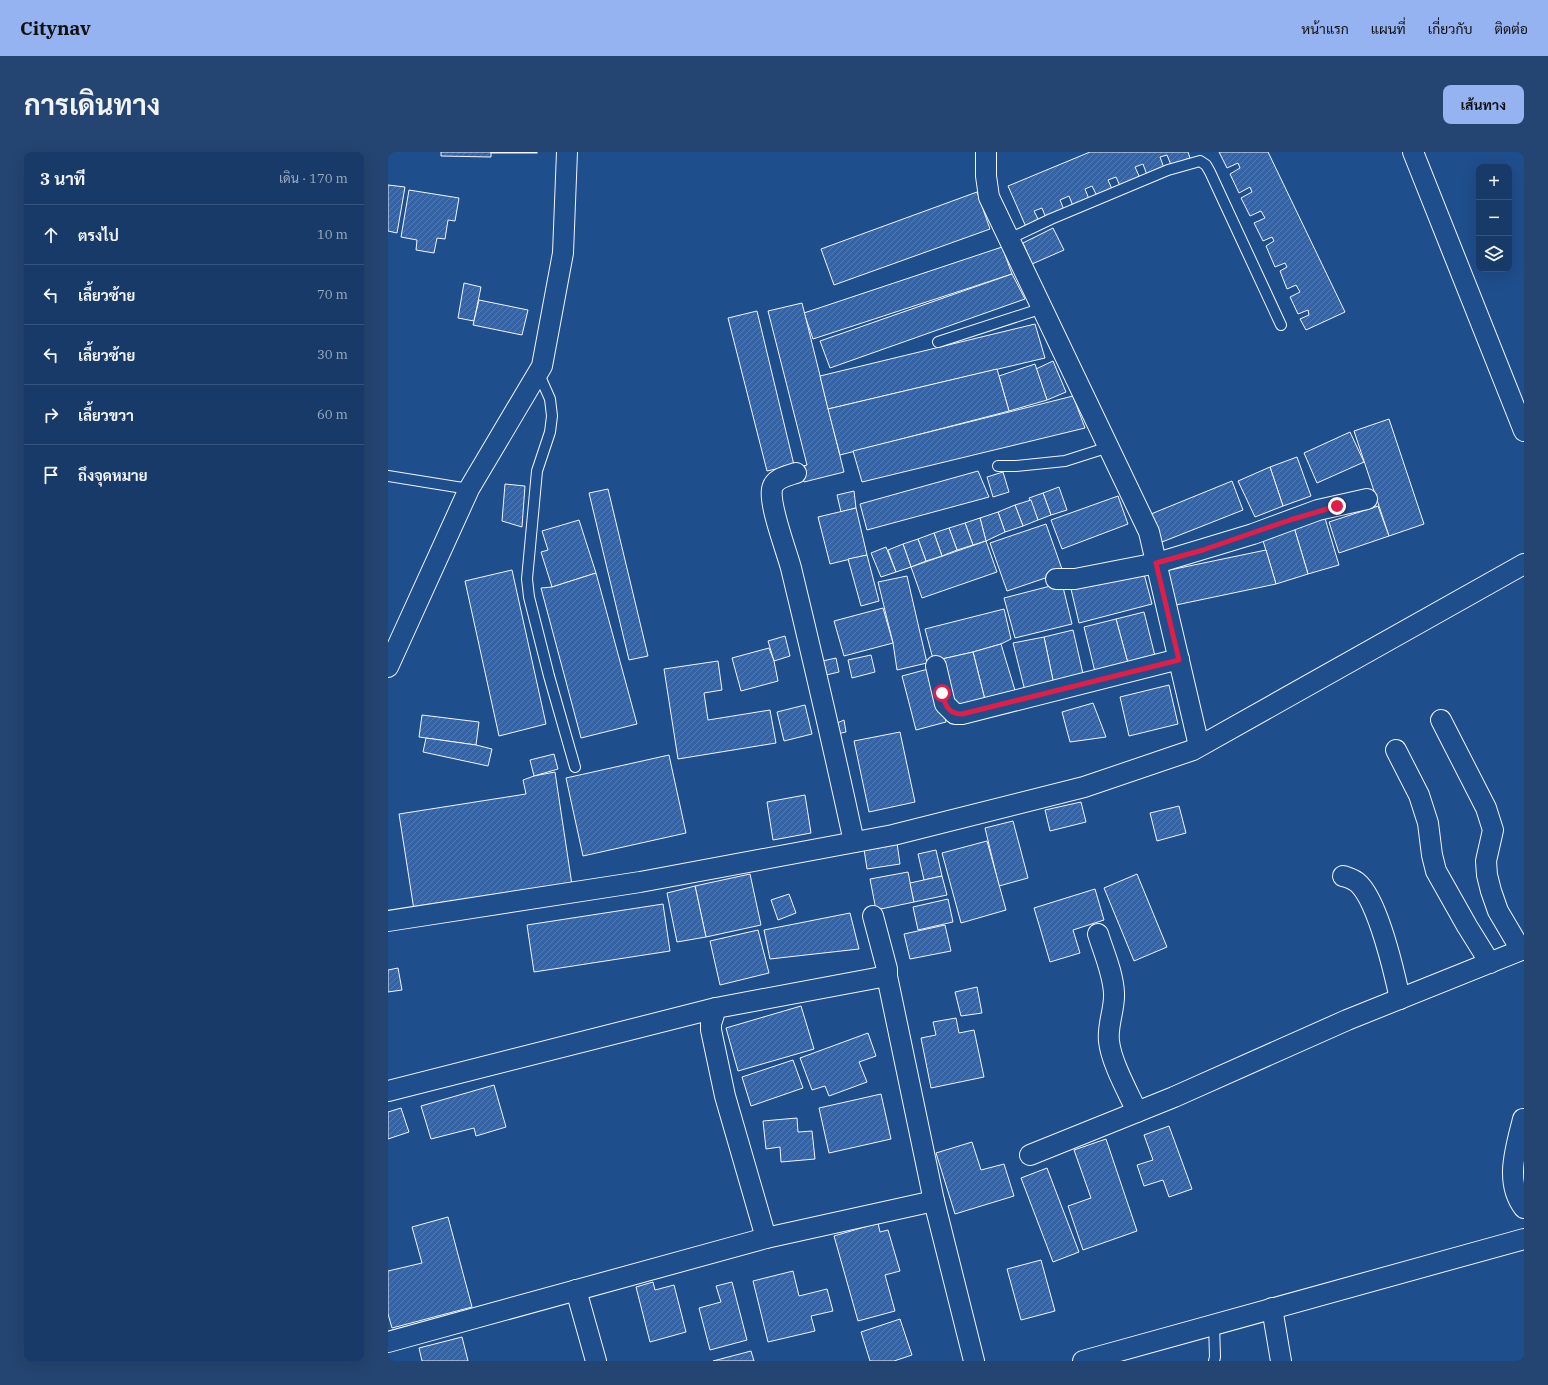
<!DOCTYPE html>
<html lang="th">
<head>
<meta charset="utf-8">
<style>
	:root { --surface:#173a69; --page:#244571; --text:#f1f3f6; --muted:#9eadc0; --line:#36547d; --accent:#95b2f1 }
	body { margin:0; font-family:"IBM Plex Serif",Sarabun,serif; background:var(--page); color:var(--text) }
	.controls { position:absolute; right:12px; top:12px; display:grid; overflow:hidden; border-radius:8px; box-shadow:0 4px 16px #0002 }
	.controls button { width:36px; height:36px; display:grid; place-items:center; padding:0; border:0; border-bottom:1px solid var(--line); background:var(--surface); color:var(--text); font:20px sans-serif }
	.stop { position:absolute; width:12px; height:12px; margin:-9px; border:3px solid #e11d48; border-radius:50%; background:#fff }
	.stop.end { background:#e11d48; border-color:#fff; box-shadow:0 1px 4px #0008 }
	.list { margin:0; padding:0; list-style:none }
	h2 { display:flex; justify-content:space-between; align-items:center; height:52px; margin:0; padding:0 16px; font-size:17px }
	h2 small { font-size:13px; font-weight:400; color:var(--muted) }
	.list li { display:grid; grid-template-columns:26px 1fr auto; gap:12px; align-items:center; box-sizing:border-box; height:60px; padding:0 16px; border-top:1px solid var(--line) }
	.list b { display:block; font-size:15px; white-space:nowrap }
	.list em { font-size:13px; font-style:normal; color:var(--muted) }
	.icon { flex:none; width:22px; height:22px; fill:none; stroke:currentColor; stroke-width:2; stroke-linecap:round; stroke-linejoin:round }
	.map { position:relative; flex:none; width:1136px; height:1209px; overflow:hidden; border-radius:8px }
	header { display:flex; align-items:center; gap:24px; box-sizing:border-box; height:56px; padding:0 20px; background:var(--accent); color:#111 }
	header strong { font-size:19px }
	nav { display:flex; gap:22px; margin-inline-start:auto; font-size:14px }
	.intro { display:flex; align-items:center; justify-content:space-between; box-sizing:border-box; height:96px; padding:0 24px }
	h1 { margin:0; font-size:28px }
	.button { padding:10px 18px; border-radius:8px; background:var(--accent); color:#111; font-size:14px; font-weight:700 }
	main { display:flex; gap:24px; padding:0 24px }
	aside { flex:1; background:var(--surface); border-radius:8px; box-shadow:0 4px 16px #0002 }
	.map>svg:first-child { display:block }
</style>
</head>
<body>
<header>
<strong>Citynav</strong>
<nav><a>หน้าแรก</a><a>แผนที่</a><a>เกี่ยวกับ</a><a>ติดต่อ</a></nav>
</header>
<div class="intro"><h1>การเดินทาง</h1><a class="button">เส้นทาง</a></div>
<main>
<aside>
<h2>3 นาที<small>เดิน · 170 m</small></h2>
<ul class="list">
<li><svg class="icon" aria-label="ahead" viewBox="0 0 24 24"><path d="M12 20V5M6 11l6-6 6 6"/></svg><div><b>ตรงไป</b></div><em>10 m</em></li>
<li><svg class="icon" aria-label="left" viewBox="0 0 24 24"><path d="M17 20v-9H6M10 6l-5 5 5 5"/></svg><div><b>เลี้ยวซ้าย</b></div><em>70 m</em></li>
<li><svg class="icon" aria-label="left" viewBox="0 0 24 24"><path d="M17 20v-9H6M10 6l-5 5 5 5"/></svg><div><b>เลี้ยวซ้าย</b></div><em>30 m</em></li>
<li><svg class="icon" aria-label="right" viewBox="0 0 24 24"><path d="M7 20v-9h11M14 6l5 5-5 5"/></svg><div><b>เลี้ยวขวา</b></div><em>60 m</em></li>
<li><svg class="icon" aria-label="arrive" viewBox="0 0 24 24"><path d="M6 21V4h12l-3 4 3 4H6"/></svg><div><b>ถึงจุดหมาย</b></div></li>
</ul>
</aside>
<div class="map">
<svg width="1136" height="1209" viewBox="0 0 1136 1209">
	<defs>
		<pattern id="building-hatch" width="6" height="6" patternUnits="userSpaceOnUse"><rect width="6" height="6" fill="#3563a3"/><path d="M-1 1l2-2M0 6l6-6M5 7l2-2" fill="none" stroke="#537ab1"/></pattern>
	</defs>
	<rect width="100%" height="100%" fill="#1f4e8c"/>
	<g fill="url(#building-hatch)" stroke="#f2f6ff">
		<path d="M53 0H103V5L53 4Z"/>
		<rect x="103" y="0" width="46" height="1"/>
		<path d="M702 0H800L802 6 783 13 779 3 772 5 776 16 759 23 755 12 747 15 752 26 732 34 728 25 720 28 724 37 709 44 704 34 697 37 701 47 685 54 681 44 672 48 676 58 658 66 654 56 646 59 651 69 638 75 620 34Z"/>
		<path d="M831 0H880L957 160 918 178 912 167 921 163 920 158 910 162 902 145 912 140 908 133 899 137 892 119 899 115 897 111 887 115 878 94 886 89 884 85 875 89 866 71 877 66 873 59 862 64 853 46 864 40 862 35 851 41 842 22 852 16 850 11 839 16Z"/>
		<path d="M0 33 17 35 9 81 0 79Z"/>
		<path d="M21 38 71 46 67 69 60 68 57 87 49 86 46 101 28 98 29 88 13 85Z"/>
		<path d="M589 40 602 77 446 133 433 97Z"/>
		<path d="M665 76 676 98 644 112 635 91Z"/>
		<path d="M614 95 624 122 425 187 416 161Z"/>
		<path d="M624 122 637 147 442 216 432 189Z"/>
		<path d="M76 131 93 135 86 169 70 166Z"/>
		<path d="M91 148 140 158 134 183 85 173Z"/>
		<path d="M414 151 456 320 416 330 412 315 419 313 380 159Z"/>
		<path d="M369 159 406 313 379 319 340 166Z"/>
		<path d="M647 172 657 206 440 257 432 224Z"/>
		<path d="M665 209 678 240 659 248 648 217Z"/>
		<path d="M647 212 659 248 621 259 611 224Z"/>
		<path d="M609 217 621 259 452 303 440 257Z"/>
		<path d="M685 244 697 276 474 330 465 299Z"/>
		<path d="M1001 267 1036 372 1001 384 966 279Z"/>
		<path d="M962 280 976 310 929 331 916 301Z"/>
		<path d="M909 305 923 344 895 354 882 315Z"/>
		<path d="M882 315 895 354 867 365 850 329Z"/>
		<path d="M590 319 601 345 479 378 472 352Z"/>
		<path d="M615 320 621 340 605 345 599 325Z"/>
		<path d="M844 329 855 358 774 390 763 362Z"/>
		<path d="M117 332 137 334 134 375 114 369Z"/>
		<path d="M671 335 679 358 663 363 655 341Z"/>
		<path d="M220 337 260 504 241 508 201 341Z"/>
		<path d="M466 339 468 356 453 360 449 343Z"/>
		<path d="M655 341 663 363 650 368 641 346Z"/>
		<path d="M730 344 740 372 674 397 663 368Z"/>
		<path d="M643 348 650 368 635 374 627 353Z"/>
		<path d="M627 353 635 374 617 380 610 360Z"/>
		<path d="M990 354 1001 384 951 401 941 370Z"/>
		<path d="M468 356 479 403 442 412 430 365Z"/>
		<path d="M610 360 617 380 598 389 592 366Z"/>
		<path d="M936 363 951 413 920 422 905 372Z"/>
		<path d="M592 366 598 389 585 393 577 371Z"/>
		<path d="M191 368 208 421 164 435 153 400 160 398 154 379Z"/>
		<path d="M577 371 585 393 569 398 561 376Z"/>
		<path d="M658 372 675 420 619 439 602 391Z"/>
		<path d="M905 372 920 422 888 432 873 382Z"/>
		<path d="M561 376 569 398 554 404 546 381Z"/>
		<path d="M546 381 554 404 538 409 530 387Z"/>
		<path d="M530 387 538 409 523 415 515 392Z"/>
		<path d="M598 389 609 420 534 446 523 415Z"/>
		<path d="M515 392 523 415 508 420 500 398Z"/>
		<path d="M498 395 508 420 493 425 483 401Z"/>
		<path d="M878 398 888 432 788 453 777 419Z"/>
		<path d="M479 403 491 449 473 454 460 407Z"/>
		<path d="M124 418 158 572 111 584 77 429Z"/>
		<path d="M755 418 764 452 691 471 683 437Z"/>
		<path d="M208 421 249 572 193 586 153 436 164 435Z"/>
		<path d="M519 424 539 511 509 518 505 491 490 430Z"/>
		<path d="M674 431 684 472 627 486 616 446Z"/>
		<path d="M495 456 505 491 456 504 446 469Z"/>
		<path d="M616 457 623 487 613 492 585 500 554 507H545L537 477Z"/>
		<path d="M756 460 768 508 741 515 728 467Z"/>
		<path d="M728 467 741 515 708 524 696 475Z"/>
		<path d="M685 478 696 526 666 533 656 485Z"/>
		<path d="M397 484 402 504 386 509 380 489Z"/>
		<path d="M656 485 666 533 637 539 625 491Z"/>
		<path d="M613 492 629 545 598 552 585 500Z"/>
		<path d="M381 496 386 509 390 529 353 539 344 506Z"/>
		<path d="M585 500 598 552 567 560 554 507Z"/>
		<path d="M483 503 487 520 464 526 460 508Z"/>
		<path d="M448 506 451 520 434 524 430 510Z"/>
		<path d="M330 509 334 538 316 541 320 568 382 558 388 591 290 607 276 517Z"/>
		<path d="M544 516 558 570 528 578 514 524Z"/>
		<path d="M781 533 790 572 741 584 732 545Z"/>
		<path d="M705 551 718 585 682 590 674 560Z"/>
		<path d="M417 553 424 582 396 589 389 560Z"/>
		<path d="M34 563 91 570 88 593 31 585Z"/>
		<path d="M456 568 458 580 449 582 447 572Z"/>
		<path d="M512 580 527 650 481 660 466 589Z"/>
		<path d="M38 586 88 593 104 597 100 614 35 600Z"/>
		<path d="M166 602 170 617 146 624 142 608Z"/>
		<path d="M281 603 298 681 195 704 178 626Z"/>
		<path d="M167 620 184 733 26 758 11 662 138 642 135 628 146 624Z"/>
		<path d="M417 643 423 681 385 688 379 650Z"/>
		<path d="M693 650 698 670 662 679 657 658Z"/>
		<path d="M791 654 798 681 769 689 762 661Z"/>
		<path d="M625 669 640 726 611 734 597 676Z"/>
		<path d="M599 689 618 758 573 771 554 701Z"/>
		<path d="M509 691 512 712 479 717 476 697Z"/>
		<path d="M548 698 554 724 536 728 530 702Z"/>
		<path d="M520 720 526 750 488 758 482 727Z"/>
		<path d="M362 722 373 773 318 785 307 734Z"/>
		<path d="M749 722 779 795 746 809 716 736Z"/>
		<path d="M554 724 559 743 526 750 522 731Z"/>
		<path d="M307 734 318 785 289 790 279 741Z"/>
		<path d="M707 737 716 768 685 778 692 801 662 810 646 756Z"/>
		<path d="M401 742 408 761 390 768 383 748Z"/>
		<path d="M560 747 565 770 530 778 525 755Z"/>
		<path d="M275 752 282 799 146 820 139 773Z"/>
		<path d="M462 761 471 797 382 807 376 778Z"/>
		<path d="M557 773 563 799 522 807 516 782Z"/>
		<path d="M370 778 381 821 332 833 322 789Z"/>
		<path d="M10 816 14 838 0 840V818Z"/>
		<path d="M589 835 594 861 573 864 567 840Z"/>
		<path d="M413 854 426 897 350 919 338 876Z"/>
		<path d="M568 866 571 881 586 878 596 925 543 936 533 886 548 883 545 870Z"/>
		<path d="M480 881 488 904 471 910 479 930 441 944 437 934 424 938 412 906Z"/>
		<path d="M405 908 415 936 363 954 354 925Z"/>
		<path d="M106 933 118 975 88 984 86 976 43 987 33 954Z"/>
		<path d="M493 942 503 987 441 1001 431 956Z"/>
		<path d="M13 956 21 980 0 987V960Z"/>
		<path d="M409 966 410 980 424 979 427 1007 393 1010 392 995 378 997 375 969Z"/>
		<path d="M781 974 804 1037 781 1045 775 1028 756 1034 749 1013 765 1008 756 983Z"/>
		<path d="M718 987 749 1079 695 1098 680 1054 703 1046 686 998Z"/>
		<path d="M584 990 593 1018 616 1012 626 1044 567 1062 548 1001Z"/>
		<path d="M659 1016 691 1100 665 1110 633 1026Z"/>
		<path d="M60 1065 84 1155 4 1176 0 1162V1119L34 1111 24 1075Z"/>
		<path d="M490 1071 492 1080 500 1078 512 1119 497 1123 507 1159 470 1169 446 1084Z"/>
		<path d="M653 1108 667 1159 633 1168 619 1117Z"/>
		<path d="M405 1119 411 1144 439 1137 445 1159 423 1164 427 1179 380 1190 365 1129Z"/>
		<path d="M265 1130 267 1138 286 1133 298 1180 262 1190 248 1135Z"/>
		<path d="M344 1130 359 1188 322 1198 311 1156 333 1150 328 1134Z"/>
		<path d="M512 1167 524 1203 506 1209H482L473 1180Z"/>
		<path d="M74 1185 80 1209H34L31 1196Z"/>
		<path d="M363 1199 366 1209H325Z"/>
	</g>
	<g fill="none" stroke-linecap="round" stroke-linejoin="round">
		<g stroke="#f2f6ff" stroke-width="12">
			<g id="service">
				<path d="M621 87 663 67 780 18 812 9 818 13 822 20 893 173"/>
				<path d="M550 190 655 156"/>
				<path d="M150 220 162 247 164 264 162 280 149 319 139 427 141 445 161 524 187 615"/>
				<path d="M610 314H628L677 309 721 295"/>
				<path d="M0 324 81 337"/>
				<path d="M826 1209 827 1205 826 1172"/>
			</g>
		</g>
		<g stroke="#f2f6ff" stroke-width="22">
			<g id="minor">
				<path d="M598 0V24L601 45 761 380 811 594"/>
				<path d="M1025 0 1136 279"/>
				<path d="M408 321C399 324 386 326 384 337 381 354 398 397 403 416 425 507 446 598 466 690"/>
				<path d="M668 427H687L769 411 865 382 930 358 979 347"/>
				<path d="M548 514 557 552 567 562H574L791 507"/>
				<path d="M0 515 81 337 154 214 175 101 179 0"/>
				<path d="M1053 568 1098 656 1105 678 1098 709 1099 723 1103 739 1110 759 1133 798"/>
				<path d="M1008 598 1031 643 1040 671 1044 703 1048 719 1079 774 1102 811"/>
				<path d="M955 724C961 726 966 727 971 732 990 751 1006 819 1012 847"/>
				<path d="M485 764 499 817V824L546 1049 586 1209"/>
				<path d="M0 769 252 730 505 683 696 635 805 598 1136 412"/>
				<path d="M710 782C716 801 725 821 726 841 727 857 719 873 721 889 723 910 740 940 749 960"/>
				<path d="M328 856 323 872V878L337 944 378 1086"/>
				<path d="M0 939 328 856 499 824"/>
				<path d="M1135 967C1128 996 1116 1030 1136 1056"/>
				<path d="M642 1003 786 945 959 868 1136 797"/>
				<path d="M188 1138 208 1209"/>
				<path d="M884 1156 893 1209"/>
				<path d="M0 1190 378 1086 546 1049"/>
				<path d="M695 1209 1136 1087"/>
			</g>
		</g>
		<use href="#service" stroke="#1f4e8c" stroke-width="10"/>
		<use href="#minor" stroke="#1f4e8c" stroke-width="20"/>
	</g>
	<g fill="none" stroke-linecap="round" stroke-linejoin="round">
		<path stroke="#e11d48" stroke-width="5" d="M554 541C557 553 560 562 574 562L791 508 768 411 815 398 902 368 949 354"/>
	</g>
</svg>
<div class="controls">
<button>+</button>
<button>−</button>
<button><svg class="icon" aria-label="layers" viewBox="0 0 24 24"><path d="M12 4l9 5-9 5-9-5zM3 14l9 5 9-5"/></svg></button>
</div>
<div class="stop" style="left:554px;top:541px"></div>
<div class="stop end" style="left:949px;top:354px"></div>
</div>
</main>
</body>
</html>
